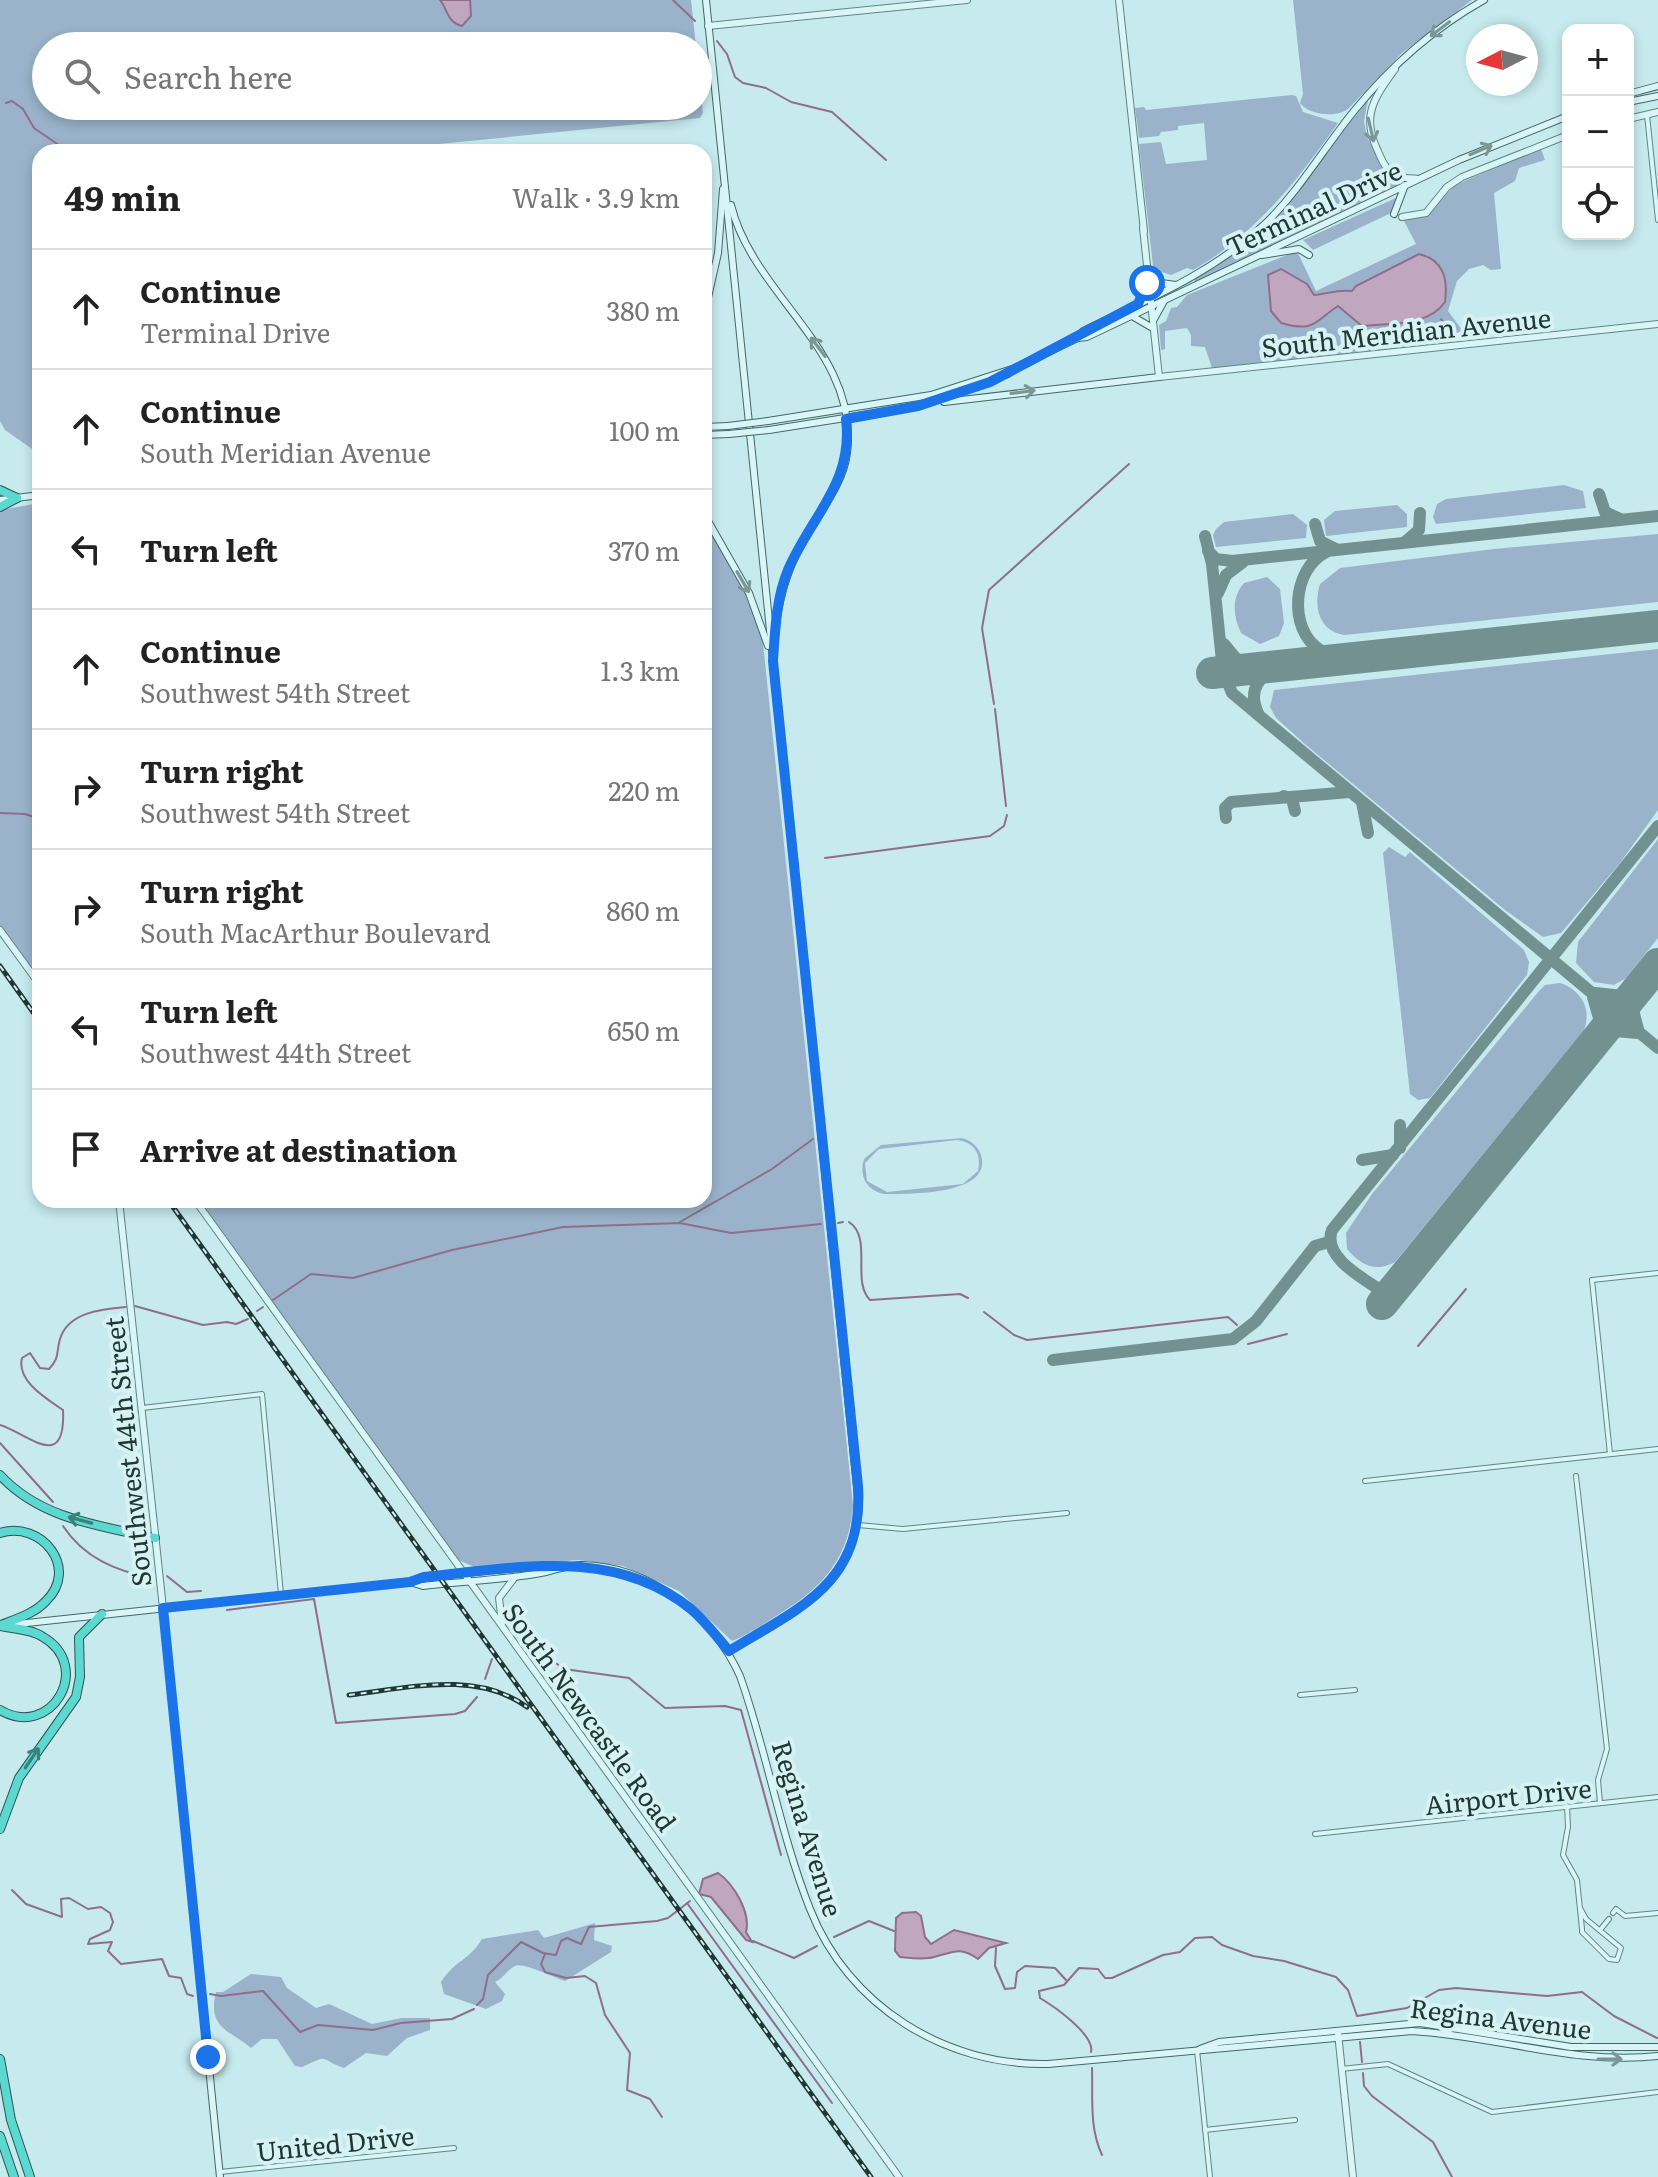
<!DOCTYPE html>
<html lang="en">
<head>
<meta charset="utf-8">
<style>
	:root { --surface:#fff; --page:#f6f6f6; --text:#222; --muted:#767676; --line:#e0e0e0 }
	body { margin:0; font-family:Literata,serif; background:var(--page); color:var(--text) }
	.controls { position:absolute; right:24px; top:24px; display:grid; overflow:hidden; border-radius:16px; box-shadow:0 4px 12px #0003 }
	.controls button { width:72px; height:72px; display:grid; place-items:center; padding:0; border:0; border-bottom:2px solid var(--line); background:var(--surface); color:var(--text); font:40px sans-serif }
	.compass { position:absolute; left:1466px; top:24px; width:72px; height:72px; border-radius:50%; background:var(--surface); box-shadow:0 4px 12px #0003; rotate:264deg }
	.stop { position:absolute; width:24px; height:24px; margin:-18px; border:6px solid #1a73e8; border-radius:50%; background:#fff }
	.stop.end { background:#1a73e8; border-color:#fff; box-shadow:0 2px 8px #0008 }
	.list { margin:0; padding:0; list-style:none }
	h2 { display:flex; justify-content:space-between; align-items:center; height:104px; margin:0; padding:0 32px; font-size:34px }
	h2 small { font-size:26px; font-weight:400; color:var(--muted) }
	.list li { display:grid; grid-template-columns:52px 1fr auto; gap:24px; align-items:center; box-sizing:border-box; height:120px; padding:0 32px; border-top:2px solid var(--line) }
	.list b { display:block; font-size:30px; white-space:nowrap }
	.list p { margin:0; font-size:26px; white-space:nowrap; color:var(--muted) }
	.list em { font-size:26px; font-style:normal; color:var(--muted) }
	.icon { flex:none; width:44px; height:44px; fill:none; stroke:currentColor; stroke-width:2; stroke-linecap:round; stroke-linejoin:round }
	.map { position:relative; flex:none; width:1658px; height:2177px; overflow:hidden }
	.search { position:absolute; background:var(--surface); box-shadow:0 4px 12px #0003; left:32px; top:32px; width:680px; height:88px; display:flex; align-items:center; gap:20px; box-sizing:border-box; padding:0 28px; border-radius:44px; color:var(--muted); font-size:30px }
	.panel { position:absolute; background:var(--surface); box-shadow:0 4px 12px #0003; left:32px; top:144px; width:680px; height:1064px; border-radius:24px }
	.map>svg:first-child { display:block }
</style>
</head>
<body>
<div class="map">
<svg width="1658" height="2177" viewBox="0 0 1658 2177">
	<rect width="100%" height="100%" fill="#c6eaed"/>
	<g fill="#9ab3ca" fill-rule="evenodd">
		<path d="M0 0H691L696 46H46V106H698V63L703 113 700 118 358 152H40V450L35 451 5 430 0 421Z"/>
		<path d="M1293 0H1472L1402 53 1348 109C1336 118 1308 115 1300 103L1303 94Z"/>
		<path d="M1292 95 1296 96 1303 112 1338 123C1297 181 1256 234 1193 270L1187 268 1171 275 1162 272 1154 274 1139 144 1161 142 1166 164 1207 160 1204 123 1178 126V130L1161 132 1159 136 1139 138 1135 108 1144 107 1146 110Z"/>
		<path d="M1368 100 1364 121 1367 137 1384 170 1402 184 1194 283 1196 277C1276 231 1311 168 1368 100Z"/>
		<path d="M1541 149 1545 160 1519 168 1515 181 1494 193 1501 269 1491 270 1483 265 1469 269 1457 281 1448 311 1462 330V336L1453 342 1212 368 1205 347 1191 346V335L1187 328 1165 331V349L1161 350 1159 325 1166 321 1171 308 1177 307 1187 295 1297 251 1316 291 1416 244 1403 219 1426 216 1455 185Z"/>
		<path d="M1398 197 1391 213 1313 250 1303 240Z"/>
		<path d="M1564 485 1583 491 1586 508 1436 524 1433 517 1437 504 1446 499Z"/>
		<path d="M40 503V982L0 926V510Z"/>
		<path d="M1397 505 1407 514V527L1326 536 1324 520 1335 511Z"/>
		<path d="M1293 514 1307 525 1306 538 1216 547 1213 535 1216 529 1224 522Z"/>
		<path d="M704 518 746 592 763 643 853 1505C849 1560 821 1589 776 1616 762 1625 747 1635 732 1641L679 1591 623 1566 578 1560 477 1568 456 1559 197 1200H704Z"/>
		<path d="M1658 534V602L1345 635C1319 632 1313 606 1320 584L1340 568 1494 549Z"/>
		<path d="M1267 577 1280 589 1284 623 1279 636 1260 644 1241 633C1233 616 1231 598 1244 583Z"/>
		<path d="M1658 649V810L1620 863 1561 933 1543 937 1505 910 1306 745 1276 718 1270 707 1274 690Z"/>
		<path d="M1658 839V938L1626 978 1614 985 1594 982 1576 963 1578 942Z"/>
		<path d="M1389 847 1405 857 1410 852 1524 950 1529 962 1527 975 1430 1098 1418 1100 1410 1094 1383 853Z"/>
		<path d="M1560 983C1581 990 1592 1009 1584 1030L1395 1262C1375 1273 1361 1265 1347 1249L1346 1233 1372 1194 1539 991 1545 985Z"/>
		<path d="M962 1138C972 1141 981 1148 982 1160 986 1195 909 1194 884 1194 866 1190 859 1176 864 1159L881 1145ZM957 1140C974 1142 982 1154 978 1171L963 1184 887 1192 867 1181 865 1163 879 1149Z"/>
		<path d="M595 1923 594 1940 612 1946 611 1952 565 1981C554 1978 523 1962 515 1966 508 1969 504 1978 495 1982L505 1994 502 2001 486 2009 444 1994 441 1982C456 1959 469 1961 482 1939L538 1930 544 1938Z"/>
		<path d="M251 1974 281 1977 287 1988 316 2008 329 2004 372 2024 402 2018H430V2030L407 2038 387 2056 366 2053 344 2068C317 2058 331 2054 302 2067L295 2066 277 2039H262L251 2048C230 2030 207 2029 216 1992H223Z"/>
	</g>
	<g fill="#c0a7bf" stroke="#8f6e8b" stroke-width="2">
		<path d="M440 0H470L471 16 462 26C447 22 448 10 440 0Z"/>
		<path d="M1419 254C1444 260 1448 279 1445 302 1428 327 1389 323 1362 326L1338 306C1315 321 1315 333 1281 323L1271 311 1268 275 1281 269 1307 284 1314 295C1328 294 1337 289 1352 291L1356 286Z"/>
		<path d="M718 1873C734 1884 751 1913 746 1932L752 1942 746 1940 711 1897 699 1894 703 1879Z"/>
		<path d="M916 1912 921 1916 925 1937 931 1944 954 1930 1006 1943 989 1948 978 1959C960 1946 954 1952 934 1957 924 1960 911 1958 900 1957L895 1951 896 1918 902 1913Z"/>
	</g>
	<g fill="none" stroke-linecap="round" stroke-linejoin="round">
		<g stroke="#8f6e8b" stroke-width="2">
			<path d="M673 0 695 21"/>
			<path d="M717 41 727 54 735 77 743 83 766 88 791 102 832 112 886 160"/>
			<path d="M6 103 12 101 23 109 34 128 69 152"/>
			<path d="M1441 319 1448 329"/>
			<path d="M994 704 982 628 989 590 1129 464"/>
			<path d="M995 709 1006 806"/>
			<path d="M0 813 25 814 40 819"/>
			<path d="M825 858 990 836 1004 826 1007 815"/>
			<path d="M680 1222 772 1169 813 1139"/>
			<path d="M849 1222C873 1238 851 1281 870 1300L960 1294 968 1298"/>
			<path d="M838 1223 843 1222"/>
			<path d="M273 1300 311 1274 353 1278 452 1250 563 1227 680 1223 731 1233 821 1224"/>
			<path d="M135 1306 203 1325 227 1322 236 1324 248 1319"/>
			<path d="M257 1311 263 1307"/>
			<path d="M984 1312 1014 1335 1027 1340 1228 1317 1237 1325"/>
			<path d="M1248 1344 1287 1334"/>
			<path d="M1418 1346 1466 1289"/>
			<path d="M0 1425C27 1433 66 1474 63 1410 47 1399 16 1381 22 1358L30 1353 40 1368 49 1369C60 1358 56 1352 60 1339 68 1312 103 1309 126 1307"/>
			<path d="M0 1443 53 1502"/>
			<path d="M63 1526C84 1558 116 1571 152 1578"/>
			<path d="M167 1576 187 1592 201 1591"/>
			<path d="M227 1610 314 1599 336 1723 455 1714 465 1711 477 1697"/>
			<path d="M525 1641 564 1669 629 1678 665 1708 725 1706 741 1710 781 1855"/>
			<path d="M485 1679 492 1659"/>
			<path d="M12 1890 26 1904 62 1917 61 1899 69 1898 88 1909 101 1907 110 1913 113 1922 110 1930 90 1939 88 1944 112 1942 108 1951 121 1964 162 1959 169 1976 181 1978 187 1994 193 1996"/>
			<path d="M687 1903 832 2103"/>
			<path d="M834 1937 869 1921 894 1931"/>
			<path d="M753 1941 794 1958 817 1946"/>
			<path d="M996 1948 995 1966 1005 1989 1015 1988 1017 1972 1025 1966 1055 1968 1066 1980"/>
			<path d="M545 1954 541 1964 545 1972 566 1978 585 1976 596 1983 605 2015 630 2053 627 2090 650 2099 662 2117"/>
			<path d="M210 1994 221 1996 263 1991 300 2032 318 2025 373 2030 401 2023 452 2019 474 2009"/>
			<path d="M477 2005 483 1999 488 1975 521 1942 543 1953 556 1955 561 1941 567 1938 581 1944 589 1927 657 1921 668 1918 690 1901"/>
			<path d="M1360 2042 1362 2062"/>
			<path d="M1091 2052C1095 2035 1055 2007 1040 1998L1039 1991 1064 1985 1079 1968 1098 1969 1105 1978H1112L1163 1955 1180 1952 1195 1938 1212 1937 1222 1945 1253 1956 1284 1961 1336 1977 1348 1990 1357 2016 1407 2008 1439 1990 1456 1988 1547 1996 1582 1992 1614 2016 1657 2038"/>
			<path d="M1092 2068C1093 2098 1089 2127 1102 2155"/>
			<path d="M1363 2073 1364 2086 1372 2096 1433 2142 1452 2177"/>
		</g>
		<g stroke="#739191" stroke-width="12">
			<path d="M1599 494 1605 512 1620 519"/>
			<path d="M1315 524 1320 541 1336 549"/>
			<path d="M1205 536 1212 564 1223 671 1232 693 1658 1048"/>
			<path d="M1405 542 1419 530 1420 513"/>
			<path d="M1208 551 1216 559 1232 561 1658 516"/>
			<path d="M1326 552C1293 568 1287 629 1320 650 1334 659 1349 657 1364 657"/>
			<path d="M1218 593 1226 575 1243 562"/>
			<path d="M1224 644 1239 662 1262 667"/>
			<path d="M1258 713C1247 690 1260 674 1281 665"/>
			<path d="M1284 796 1292 799 1295 811"/>
			<path d="M1362 802 1368 833"/>
			<path d="M1226 818 1225 808 1231 802 1350 792"/>
			<path d="M1595 993 1623 996 1643 983"/>
			<path d="M1638 1029 1633 1010 1639 989"/>
			<path d="M1596 1042 1615 1031 1638 1033"/>
			<path d="M1588 1050 1601 1025 1593 997"/>
			<path d="M1400 1148V1125"/>
			<path d="M1362 1160 1393 1155"/>
			<path d="M1389 1296C1369 1281 1321 1259 1332 1230L1658 826"/>
			<path d="M1053 1360 1233 1339 1256 1321 1315 1246 1329 1242"/>
		</g>
		<g stroke="#739191" stroke-width="32">
			<path d="M1212 673 1658 626"/>
			<path d="M1382 1304 1658 964"/>
		</g>
		<g stroke="#5d8783" stroke-width="6">
			<g id="minor">
				<path d="M1647 115 1658 220"/>
				<path d="M142 1408 262 1394 281 1594"/>
				<path d="M1610 1454 1592 1280 1658 1273"/>
				<path d="M1576 1476 1607 1749 1598 1780 1600 1803"/>
				<path d="M1365 1481 1658 1449"/>
				<path d="M858 1525 903 1529 1067 1513"/>
				<path d="M1300 1695 1355 1690"/>
				<path d="M1567 1806 1568 1827 1563 1855 1577 1880 1582 1929V1932L1609 1959 1617 1960 1621 1948 1586 1919 1580 1908"/>
				<path d="M1315 1834 1658 1797"/>
				<path d="M1613 1913 1616 1909 1625 1916 1658 1913"/>
				<path d="M1600 1930 1609 1919"/>
				<path d="M1197 2050 1210 2177"/>
				<path d="M1341 2069 1388 2064 1492 2112 1658 2092"/>
				<path d="M1205 2130 1295 2120"/>
				<path d="M220 2172 454 2148"/>
			</g>
		</g>
		<g stroke="#5d8783" stroke-width="8">
			<g id="tertiary">
				<path d="M1119 0 1144 231"/>
				<path d="M708 26 967 0"/>
				<path d="M1395 69C1375 97 1361 115 1377 149 1381 158 1385 169 1394 175 1402 180 1410 177 1418 179"/>
				<path d="M1628 119 1658 112"/>
				<path d="M1402 217 1426 213 1447 187 1462 177 1568 135"/>
				<path d="M1143 228 1159 377 1658 324"/>
				<path d="M0 930 40 985"/>
				<path d="M119 1200 163 1608"/>
				<path d="M195 1200 899 2177"/>
				<path d="M502 1623 499 1598 515 1577"/>
				<path d="M1338 2033 1353 2177"/>
			</g>
		</g>
		<g stroke="#406964" stroke-width="8">
			<g id="secondary">
				<path d="M706 0 859 1507C854 1586 789 1615 729 1651"/>
				<path d="M1628 94 1658 86"/>
				<path d="M1628 102 1658 96"/>
				<path d="M731 205C753 296 860 351 847 453 843 486 819 511 804 539 785 573 777 605 774 644"/>
				<path d="M1394 214 1405 185"/>
				<path d="M1262 255 1299 249 1309 255"/>
				<path d="M1149 270 1161 283 1176 285"/>
				<path d="M1138 304 1147 283"/>
				<path d="M704 315 718 253 723 189"/>
				<path d="M1132 316 1151 327"/>
				<path d="M1154 319 1164 301"/>
				<path d="M1078 338 1083 331C1147 300 1215 272 1267 222 1301 188 1324 148 1354 111 1390 67 1434 28 1484 0"/>
				<path d="M944 402 1159 377"/>
				<path d="M918 406 1008 374 1015 368 1078 338 1087 337 1459 160 1568 116"/>
				<path d="M768 421 931 395 1015 368"/>
				<path d="M704 427 728 426"/>
				<path d="M769 430 921 406"/>
				<path d="M704 435 729 434"/>
				<path d="M0 500 40 495"/>
				<path d="M704 514 749 593 768 646"/>
				<path d="M410 1582 423 1586C463 1581 506 1580 546 1572 558 1569 569 1565 582 1565 650 1566 713 1616 740 1676 767 1752 780 1833 810 1909 848 2006 945 2066 1048 2064L1412 2031C1496 2036 1574 2065 1658 2056"/>
				<path d="M163 1608 220 2177"/>
				<path d="M8 1625 410 1582 424 1577 547 1565 556 1568"/>
				<path d="M1200 2049 1219 2042 1420 2023 1571 2047H1658"/>
			</g>
		</g>
		<g stroke="#30554f" stroke-width="10">
			<g id="motorway">
				<path d="M0 490 17 498"/>
				<path d="M0 507 17 498"/>
				<path d="M0 1475C40 1519 101 1526 155 1538"/>
				<path d="M0 1533C41 1520 80 1568 46 1601 34 1614 16 1619 1 1625"/>
				<path d="M0 1626C14 1629 31 1629 43 1637 94 1667 51 1740 0 1710"/>
				<path d="M0 1829 19 1778 76 1697 80 1677 79 1637 102 1614"/>
				<path d="M0 2059 11 2120 30 2177"/>
				<path d="M0 2136 14 2177"/>
			</g>
		</g>
		<use href="#minor" stroke="#d9f5f8" stroke-width="4"/>
		<use href="#tertiary" stroke="#d9f5f8" stroke-width="6"/>
		<use href="#secondary" stroke="#d9f5f8" stroke-width="6"/>
		<use href="#motorway" stroke="#5bd8cf" stroke-width="8"/>
		<g stroke="#203835" stroke-width="5">
			<g id="rail">
				<path d="M0 966 40 1022"/>
				<path d="M168 1200 871 2177"/>
				<path d="M349 1695C408 1688 476 1670 527 1707"/>
			</g>
		</g>
		<use href="#rail" stroke="#d6f2f4" stroke-width="2" stroke-dasharray="6" stroke-linecap="butt"/>
		<g stroke="#406964" stroke-width="8" stroke-linecap="butt">
			<g id="secondary-bridge">
				<path d="M728 426 768 421"/>
				<path d="M729 434 769 430"/>
			</g>
		</g>
		<use href="#secondary-bridge" stroke="#d9f5f8" stroke-width="6"/>
	</g>
	<defs><path id="oneway-shaft" d="M-6 0H5M1.5-3L5.5 0L1.5 3" fill="none" stroke-width="1.6" stroke-linecap="round" stroke-linejoin="round" transform="scale(2)"/></defs>
	<g stroke="#7c9696">
		<use href="#oneway-shaft" transform="translate(1440 29) rotate(143)"/>
		<use href="#oneway-shaft" transform="translate(1371 130) rotate(77)"/>
		<use href="#oneway-shaft" transform="translate(1481 150) rotate(-23)"/>
		<use href="#oneway-shaft" transform="translate(818 347) rotate(-127)"/>
		<use href="#oneway-shaft" transform="translate(1023 392) rotate(-7)"/>
		<use href="#oneway-shaft" transform="translate(743 582) rotate(60)"/>
		<use href="#oneway-shaft" transform="translate(1610 2059)"/>
	</g>
	<g stroke="#3b807a">
		<use href="#oneway-shaft" transform="translate(80 1520) rotate(-165)"/>
		<use href="#oneway-shaft" transform="translate(32 1758) rotate(-56)"/>
	</g>
	<g fill="none" stroke-linecap="round" stroke-linejoin="round">
		<path stroke="#1a73e8" stroke-width="10" d="M208 2057 163 1608 410 1582 424 1577C516 1568 613 1546 691 1609 705 1621 717 1637 729 1651 801 1607 864 1583 858 1486L773 661C775 631 776 599 788 570 811 516 854 483 846 419L918 406 990 382 1138 304 1147 283"/>
	</g>
	<g text-anchor="middle" dominant-baseline="central" stroke-width="8" stroke-linejoin="round" paint-order="stroke">
		<g font-size="26" fill="#203835" stroke="#d6f2f4">
			<text transform="translate(1313 207) rotate(-25)">Terminal Drive</text>
			<text transform="translate(1406 331) rotate(-6)">South Meridian Avenue</text>
			<text transform="translate(126 1452) rotate(-96)">Southwest 44th Street</text>
			<text transform="translate(591 1716) rotate(54)">South Newcastle Road</text>
			<text transform="translate(1508 1795) rotate(-6)">Airport Drive</text>
			<text transform="translate(809 1828) rotate(73)">Regina Avenue</text>
			<text transform="translate(1501 2017) rotate(7)">Regina Avenue</text>
			<text transform="translate(335 2142) rotate(-6)">United Drive</text>
		</g>
	</g>
</svg>
<div class="controls">
<button>+</button>
<button>−</button>
<button><svg class="icon" aria-label="locate" viewBox="0 0 24 24"><circle cx="12" cy="12" r="6"/><path d="M12 2v4M12 18v4M2 12h4M18 12h4"/></svg></button>
</div>
<svg class="compass" viewBox="-18 -18 36 36"><path d="M0-13l5 13h-10z" fill="#e53935"/><path d="M0 13l5-13h-10z" fill="#767676"/></svg>
<div class="stop" style="left:1147px;top:283px"></div>
<div class="stop end" style="left:208px;top:2057px"></div>
<div class="search"><svg class="icon" aria-label="search" viewBox="0 0 24 24"><circle cx="10" cy="10" r="6"/><path d="M15 15l6 6"/></svg>Search here</div>
<section class="panel">
<h2>49 min<small>Walk · 3.9 km</small></h2>
<ul class="list">
<li><svg class="icon" aria-label="ahead" viewBox="0 0 24 24"><path d="M12 20V5M6 11l6-6 6 6"/></svg><div><b>Continue</b><p>Terminal Drive</p></div><em>380 m</em></li>
<li><svg class="icon" aria-label="ahead" viewBox="0 0 24 24"><path d="M12 20V5M6 11l6-6 6 6"/></svg><div><b>Continue</b><p>South Meridian Avenue</p></div><em>100 m</em></li>
<li><svg class="icon" aria-label="left" viewBox="0 0 24 24"><path d="M17 20v-9H6M10 6l-5 5 5 5"/></svg><div><b>Turn left</b></div><em>370 m</em></li>
<li><svg class="icon" aria-label="ahead" viewBox="0 0 24 24"><path d="M12 20V5M6 11l6-6 6 6"/></svg><div><b>Continue</b><p>Southwest 54th Street</p></div><em>1.3 km</em></li>
<li><svg class="icon" aria-label="right" viewBox="0 0 24 24"><path d="M7 20v-9h11M14 6l5 5-5 5"/></svg><div><b>Turn right</b><p>Southwest 54th Street</p></div><em>220 m</em></li>
<li><svg class="icon" aria-label="right" viewBox="0 0 24 24"><path d="M7 20v-9h11M14 6l5 5-5 5"/></svg><div><b>Turn right</b><p>South MacArthur Boulevard</p></div><em>860 m</em></li>
<li><svg class="icon" aria-label="left" viewBox="0 0 24 24"><path d="M17 20v-9H6M10 6l-5 5 5 5"/></svg><div><b>Turn left</b><p>Southwest 44th Street</p></div><em>650 m</em></li>
<li><svg class="icon" aria-label="arrive" viewBox="0 0 24 24"><path d="M6 21V4h12l-3 4 3 4H6"/></svg><div><b>Arrive at destination</b></div></li>
</ul>
</section>
</div>
</body>
</html>
